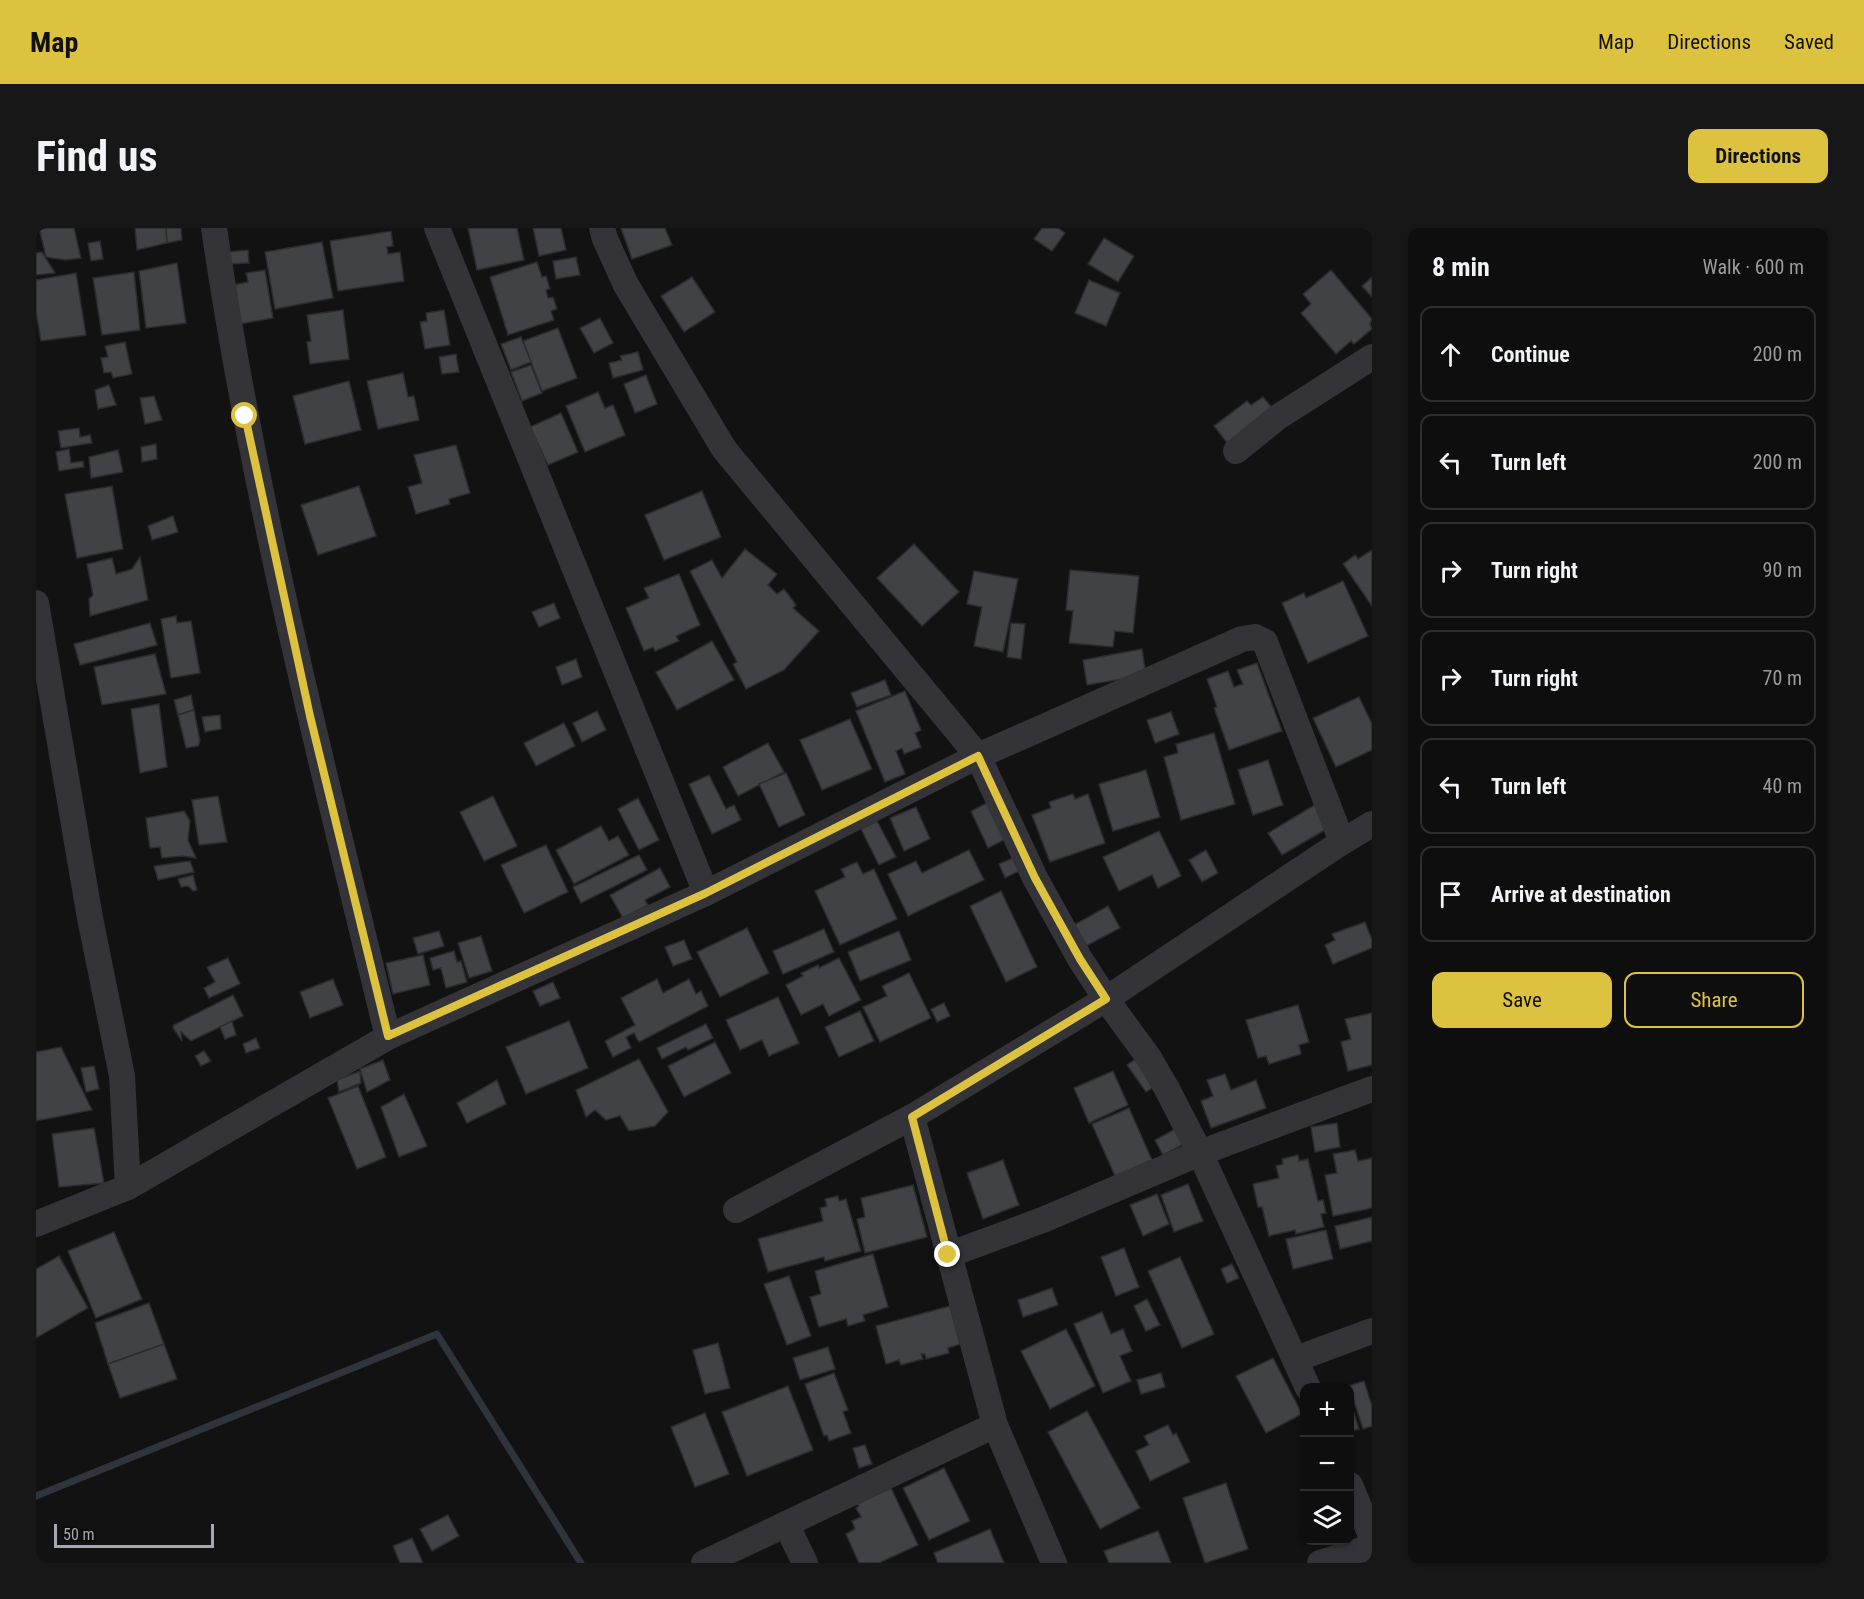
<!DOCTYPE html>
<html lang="en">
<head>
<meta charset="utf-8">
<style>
	:root { --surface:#0e0e0e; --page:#171717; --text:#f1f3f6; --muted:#9b9c9e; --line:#2e2e2e; --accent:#ddc23f }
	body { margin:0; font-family:"Roboto Condensed",sans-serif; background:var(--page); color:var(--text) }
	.controls { position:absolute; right:18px; bottom:18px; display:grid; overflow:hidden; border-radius:12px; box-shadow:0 2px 4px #0004 }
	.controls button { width:54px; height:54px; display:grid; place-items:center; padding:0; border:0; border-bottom:2px solid var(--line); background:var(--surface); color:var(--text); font:30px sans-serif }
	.scale { position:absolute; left:18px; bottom:15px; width:160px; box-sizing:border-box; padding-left:6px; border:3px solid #a5a7b2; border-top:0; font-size:16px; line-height:21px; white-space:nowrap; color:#a5a7b2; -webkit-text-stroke:4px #0d0d0e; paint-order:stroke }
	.stop { position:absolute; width:18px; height:18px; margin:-14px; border:4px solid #ddc23f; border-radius:50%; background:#fff }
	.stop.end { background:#ddc23f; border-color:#fff; box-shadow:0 2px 6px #0008 }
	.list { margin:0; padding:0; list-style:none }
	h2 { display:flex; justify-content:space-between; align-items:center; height:78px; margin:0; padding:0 24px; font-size:26px }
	h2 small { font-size:20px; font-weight:400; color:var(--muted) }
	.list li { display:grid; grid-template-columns:39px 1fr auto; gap:18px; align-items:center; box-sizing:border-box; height:96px; margin:0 12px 12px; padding:0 12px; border:2px solid var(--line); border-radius:12px }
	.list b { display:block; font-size:22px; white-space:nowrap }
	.list em { font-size:20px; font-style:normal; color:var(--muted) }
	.actions { display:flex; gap:12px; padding:18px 24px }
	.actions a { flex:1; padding:14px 0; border:2px solid var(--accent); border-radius:12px; text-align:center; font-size:21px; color:var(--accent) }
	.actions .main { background:var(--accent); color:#111 }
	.icon { flex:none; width:33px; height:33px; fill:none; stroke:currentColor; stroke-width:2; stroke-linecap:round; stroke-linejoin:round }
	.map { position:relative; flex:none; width:1336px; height:1335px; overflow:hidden; border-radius:12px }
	header { display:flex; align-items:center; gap:36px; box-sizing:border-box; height:84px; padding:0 30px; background:var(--accent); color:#111 }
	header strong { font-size:28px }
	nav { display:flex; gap:33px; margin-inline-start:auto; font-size:21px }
	.intro { display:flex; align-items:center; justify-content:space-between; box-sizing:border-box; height:144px; padding:0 36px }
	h1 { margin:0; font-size:42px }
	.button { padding:15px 27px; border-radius:12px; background:var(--accent); color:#111; font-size:21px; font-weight:700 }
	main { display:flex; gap:36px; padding:0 36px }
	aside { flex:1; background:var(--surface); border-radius:12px; box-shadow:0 2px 4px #0004 }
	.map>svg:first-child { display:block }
</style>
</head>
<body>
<header>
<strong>Map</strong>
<nav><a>Map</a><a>Directions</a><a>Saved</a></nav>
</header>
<div class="intro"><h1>Find us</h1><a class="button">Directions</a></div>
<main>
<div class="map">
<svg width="1336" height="1335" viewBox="0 0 1336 1335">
	<rect width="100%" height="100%" fill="#121213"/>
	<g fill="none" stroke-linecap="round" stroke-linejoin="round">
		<path stroke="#2f343c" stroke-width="7" d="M0 1268 401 1106 545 1335"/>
	</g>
	<g fill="#414246" stroke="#2c2c2f" stroke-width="1.5">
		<path d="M3 0H38L45 30 29 32 10 29Z"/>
		<path d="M99 0H130L131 15 101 22Z"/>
		<path d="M130 0H145L146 12 131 15Z"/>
		<path d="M432 0H481L488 32 441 42Z"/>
		<path d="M497 0H525L530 22 503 28Z"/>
		<path d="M585 0H629L636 17 596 31Z"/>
		<path d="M1006 0H1022L1029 5 1016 23 998 11Z"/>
		<path d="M355 3 357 18 351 19 352 26 364 24 368 53 302 63 294 13Z"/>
		<path d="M1068 10 1098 28 1082 54 1052 36Z"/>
		<path d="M64 13 67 31 55 33 52 15Z"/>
		<path d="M286 14 297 70 239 81 229 24Z"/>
		<path d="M212 22 213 35 192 36 191 24Z"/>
		<path d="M6 24 19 45 0 47V25Z"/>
		<path d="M540 29 544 47 520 51 517 33Z"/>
		<path d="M501 34 506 49 510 48 514 61 510 62 512 70 517 69 521 81 515 83 518 92 472 107 454 49Z"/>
		<path d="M141 35 150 95 110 100 103 43Z"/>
		<path d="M229 42 237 90 204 96 197 57 212 54 210 45Z"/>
		<path d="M1295 42 1336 91 1334 96 1336 101 1318 116 1315 113 1300 126 1265 85 1275 76 1267 66Z"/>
		<path d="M98 44 104 102 66 107 57 50Z"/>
		<path d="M40 45 50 107 5 113 0 84V52Z"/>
		<path d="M656 49 679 84 648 104 625 68Z"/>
		<path d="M1336 49V69L1326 58Z"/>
		<path d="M1053 52 1084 65 1070 98 1039 85Z"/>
		<path d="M307 82 313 131 274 136 271 114 275 113 271 87Z"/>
		<path d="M408 82 414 117 389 121 384 94 391 93 390 85Z"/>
		<path d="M564 90 577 115 558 125 544 100Z"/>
		<path d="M522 100 541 150 506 163 487 113Z"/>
		<path d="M485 109 495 134 475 142 465 116Z"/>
		<path d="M89 114 96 146 77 150 75 144 68 145 65 130 72 129 69 118Z"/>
		<path d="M602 124 607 142 577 150 573 135 586 132 584 128Z"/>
		<path d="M420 126 423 144 406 146 403 129Z"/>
		<path d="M495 137 506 165 486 173 475 144Z"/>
		<path d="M367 145 372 169 378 168 383 192 342 201 331 153Z"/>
		<path d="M610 147 621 176 599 185 588 156Z"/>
		<path d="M313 153 325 202 269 216 257 168Z"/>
		<path d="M73 157 80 177 62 181 59 162Z"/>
		<path d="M562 164 569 180 577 177 589 207 549 224 530 178Z"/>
		<path d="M118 168 126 192 109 196 104 170Z"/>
		<path d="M1227 169 1237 181 1192 216 1178 198 1211 173 1215 177Z"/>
		<path d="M525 185 542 224 512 237 494 199Z"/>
		<path d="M43 200 44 209 54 207 56 215 25 220 22 203Z"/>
		<path d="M120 216 121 231 106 234 105 219Z"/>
		<path d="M420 217 434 265 413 271 414 276 380 286 372 259 386 255 378 227Z"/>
		<path d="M33 221 35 235 47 233 48 239 23 243 20 224Z"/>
		<path d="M82 222 87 244 55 250 53 229Z"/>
		<path d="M76 258 87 321 41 330 29 266Z"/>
		<path d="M323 258 340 308 282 327 265 277Z"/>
		<path d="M666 263 685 309 628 332 609 287Z"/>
		<path d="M137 288 142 304 116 312 112 298Z"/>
		<path d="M878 316 923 364 886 398 841 350Z"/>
		<path d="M709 321 741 346 732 357 741 366 748 361 760 377 757 380 783 403 748 442 710 461 697 436 701 434 654 343 676 332 686 350Z"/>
		<path d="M1336 322V378L1307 336 1319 327 1322 331Z"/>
		<path d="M104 329 112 372 54 388 53 371 57 367 51 336 76 330 80 346 96 341Z"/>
		<path d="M1034 342 1103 348 1097 405 1079 403 1077 419 1033 415 1037 383 1030 382Z"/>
		<path d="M938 343 982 351 967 424 938 418 946 379 931 376Z"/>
		<path d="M643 346 664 397 640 408 643 413 619 423 617 419 608 423 590 380 613 370 608 360Z"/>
		<path d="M1307 353 1332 408 1272 435 1246 375 1268 365 1270 370Z"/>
		<path d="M518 375 524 390 503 399 496 384Z"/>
		<path d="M140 388 141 395 155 393 164 445 135 450 125 391Z"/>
		<path d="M114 395 121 417 44 437 38 416Z"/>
		<path d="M975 395 989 396 985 431 971 429Z"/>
		<path d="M676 413 698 452 641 482 620 444Z"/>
		<path d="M1106 421 1110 447 1051 457 1047 432Z"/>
		<path d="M119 426 130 466 66 477 58 439Z"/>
		<path d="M540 431 546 449 526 457 520 439Z"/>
		<path d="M1221 435 1246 503 1193 522 1178 480 1181 479 1171 451 1192 443 1198 459 1207 456 1201 442Z"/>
		<path d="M849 452 855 467 821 479 815 465Z"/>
		<path d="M869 463 885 502 879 505 885 519 868 526 866 520 860 523 869 546 849 554 820 483Z"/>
		<path d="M155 467 158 482 142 487 138 472Z"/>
		<path d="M1323 469 1336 496V522L1300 539 1277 490Z"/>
		<path d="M123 476 131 539 104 545 95 481Z"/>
		<path d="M158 482 164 513 162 518 150 520 142 487Z"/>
		<path d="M561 483 570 502 546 514 537 495Z"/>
		<path d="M1135 484 1143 506 1119 515 1111 492Z"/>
		<path d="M184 487 185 501 169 504 166 489Z"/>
		<path d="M814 491 836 541 786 562 764 512Z"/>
		<path d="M528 495 539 518 500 538 488 515Z"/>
		<path d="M1178 505 1199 576 1145 592 1128 529 1142 525 1140 516Z"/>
		<path d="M732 515 748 544 702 568 687 539Z"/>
		<path d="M1232 532 1247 577 1217 587 1202 542Z"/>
		<path d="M1110 542 1124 589 1077 603 1063 556Z"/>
		<path d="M750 545 769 587 743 599 723 556Z"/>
		<path d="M673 547 690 581 698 577 705 592 676 606 653 556Z"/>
		<path d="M1037 566 1039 571 1052 566 1069 615 1014 634 996 587 1015 580 1013 574Z"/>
		<path d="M182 568 191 614 163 617 156 572Z"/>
		<path d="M457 568 481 618 448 633 424 584Z"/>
		<path d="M602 570 623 612 603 622 582 581Z"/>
		<path d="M953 574 970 611 952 620 935 583Z"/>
		<path d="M1280 576 1294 599 1246 627 1232 605Z"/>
		<path d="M880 579 894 611 868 623 854 590Z"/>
		<path d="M148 583 154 593 152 612 160 630 146 628 126 630 124 619 114 620 110 590Z"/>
		<path d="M841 593 860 629 843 637 825 601Z"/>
		<path d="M565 598 573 613 582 608 593 627 538 656 520 622Z"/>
		<path d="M1123 603 1145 648 1122 660 1116 647 1083 663 1067 629Z"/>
		<path d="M510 617 532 664 488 685 465 637Z"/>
		<path d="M933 622 948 652 872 688 852 646 880 633 886 645Z"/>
		<path d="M1170 622 1182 645 1166 654 1153 632Z"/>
		<path d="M603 627 611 642 545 675 537 659Z"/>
		<path d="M977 630 983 643 969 650 963 636Z"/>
		<path d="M154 633 158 644 122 652 118 638Z"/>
		<path d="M821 634 827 646 838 641 861 691 804 717 779 663 809 649 805 641Z"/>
		<path d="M624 640 634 659 609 672 612 677 587 690 574 667Z"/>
		<path d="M157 647 161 662 157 663 152 658 145 659 142 651Z"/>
		<path d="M965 663 1001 739 970 754 934 678Z"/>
		<path d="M1072 678 1084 700 1050 718 1038 697Z"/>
		<path d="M1329 694 1336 712V720L1297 736 1289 717 1299 712 1296 706Z"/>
		<path d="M711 700 733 745 684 769 661 724Z"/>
		<path d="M788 701 798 724 747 746 737 723Z"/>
		<path d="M403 703 408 718 382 726 377 710Z"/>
		<path d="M863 703 875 732 824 753 812 724Z"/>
		<path d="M445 708 456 743 433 750 422 715Z"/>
		<path d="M648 712 656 731 637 738 629 719Z"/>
		<path d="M418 723 421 734 425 733 431 754 410 760 405 740 397 742 394 730Z"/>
		<path d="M387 727 394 757 357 766 350 735Z"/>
		<path d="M192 730 204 756 173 770 168 760 179 754 171 739Z"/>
		<path d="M803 730 825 772 793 788 787 776 765 787 750 757 767 748 765 745 782 737 783 740Z"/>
		<path d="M873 745 895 790 844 814 827 779 851 768 846 758Z"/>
		<path d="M297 751 307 777 274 790 264 764Z"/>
		<path d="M621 751 627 765 653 751 660 766 665 763 672 778 603 814 598 805 590 809 595 820 577 829 569 813 599 797 585 770Z"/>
		<path d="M517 754 524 770 504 778 497 763Z"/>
		<path d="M197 767 207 788 155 813 145 804 146 813 137 800 138 797Z"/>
		<path d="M742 769 763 815 733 828 726 812 704 822 690 792Z"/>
		<path d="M908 775 914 788 901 794 895 781Z"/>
		<path d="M1262 777 1273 814 1263 817 1265 826 1233 836 1230 828 1222 830 1210 792Z"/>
		<path d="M824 783 838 813 803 829 789 799Z"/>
		<path d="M1336 785V837L1312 843 1305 814 1315 811 1309 791Z"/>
		<path d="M196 793 200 807 189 811 184 799Z"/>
		<path d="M533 793 552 840 490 866 470 819Z"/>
		<path d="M670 796 677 810 652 822 650 819 626 831 621 820Z"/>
		<path d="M220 810 224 820 210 825 207 816Z"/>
		<path d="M679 814 695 845 648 869 632 838Z"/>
		<path d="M25 819 56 882 0 893V824Z"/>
		<path d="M168 823 175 833 165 838 159 828Z"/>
		<path d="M1104 828 1122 856 1110 864 1091 837Z"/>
		<path d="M603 831 632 884 619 898 593 903 584 888 570 892 559 882 550 889 540 862Z"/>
		<path d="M347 832 354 852 331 864 324 841Z"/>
		<path d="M58 838 63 861 50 864 45 840Z"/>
		<path d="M324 843 325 855 303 864 301 852Z"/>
		<path d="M1077 843 1092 877 1053 895 1038 860Z"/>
		<path d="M1189 846 1195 862 1220 852 1230 880 1175 900 1165 873 1177 868 1171 852Z"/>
		<path d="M461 852 470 876 431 895 421 875Z"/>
		<path d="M322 858 350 929 321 941 292 870Z"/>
		<path d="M368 866 391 918 363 929 345 879Z"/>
		<path d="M1093 880 1116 932 1079 948 1056 896Z"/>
		<path d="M1301 895 1304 919 1279 924 1275 899Z"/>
		<path d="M58 900 68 955 23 959 16 906Z"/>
		<path d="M1141 900 1150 915 1127 927 1119 912Z"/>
		<path d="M1319 922 1322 933 1336 930V980L1297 988 1289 947 1301 945 1297 926Z"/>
		<path d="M1262 927 1263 933 1272 931 1282 973 1287 972 1290 985 1285 986 1288 999 1260 1006 1259 1002 1233 1008 1226 979H1222L1217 956 1243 950 1240 938 1247 936 1246 931Z"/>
		<path d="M967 932 983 977 947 991 931 945Z"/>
		<path d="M1152 956 1167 993 1138 1004 1125 967Z"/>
		<path d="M877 957 891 1009 829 1025 821 991 829 989 825 970Z"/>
		<path d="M1121 966 1133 996 1107 1008 1094 977Z"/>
		<path d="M802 968 803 973 810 971 825 1023 789 1033 788 1029 732 1044 722 1011 787 993 784 980 791 978 789 971Z"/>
		<path d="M1336 989V1013L1304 1021 1299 998Z"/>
		<path d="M1290 1002 1297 1031 1257 1041 1250 1011Z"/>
		<path d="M78 1004 106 1071 60 1090 32 1023Z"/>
		<path d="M1088 1020 1103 1059 1080 1068 1065 1029Z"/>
		<path d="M837 1026 852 1079 827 1087 829 1093 812 1098 810 1091 783 1099 774 1069 785 1066 779 1043Z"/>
		<path d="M23 1028 52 1080 0 1110V1041Z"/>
		<path d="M1144 1029 1178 1106 1146 1120 1112 1043Z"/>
		<path d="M1196 1036 1203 1050 1191 1055 1185 1041Z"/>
		<path d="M753 1048 775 1108 751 1117 728 1056Z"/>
		<path d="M1016 1060 1022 1077 987 1089 982 1072Z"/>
		<path d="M1111 1071 1124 1097 1110 1103 1098 1078Z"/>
		<path d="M113 1075 128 1116 72 1136 59 1095Z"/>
		<path d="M914 1078 924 1116 912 1120 913 1125 890 1131 889 1126H885L887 1131 865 1137 863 1132 850 1136 840 1098Z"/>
		<path d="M1066 1084 1075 1106 1087 1101 1096 1123 1084 1128 1095 1153 1067 1165 1038 1096Z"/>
		<path d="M1030 1101 1059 1158 1014 1181 985 1123Z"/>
		<path d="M682 1115 694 1160 669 1166 657 1122Z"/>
		<path d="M128 1116 141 1151 84 1170 72 1136Z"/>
		<path d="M792 1119 799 1141 764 1152 757 1130Z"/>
		<path d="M1237 1130 1266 1186 1230 1205 1200 1148Z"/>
		<path d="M798 1145 812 1182 807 1184 815 1205 793 1213 791 1207 788 1208 769 1156Z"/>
		<path d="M1125 1145 1129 1159 1105 1166 1101 1152Z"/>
		<path d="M1328 1153 1336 1178V1198L1327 1201 1313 1158Z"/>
		<path d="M752 1158 777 1222 711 1248 686 1184Z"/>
		<path d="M1314 1172 1323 1201 1314 1204Z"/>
		<path d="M1051 1183 1104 1280 1064 1301 1012 1204Z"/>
		<path d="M669 1185 693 1246 659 1259 635 1199Z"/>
		<path d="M1132 1197 1137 1207 1140 1205 1154 1234 1114 1253 1100 1223 1113 1217 1108 1208Z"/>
		<path d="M829 1217 836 1236 823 1240 817 1220Z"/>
		<path d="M908 1240 934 1293 893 1312 867 1260Z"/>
		<path d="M1190 1255 1212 1321 1169 1335 1147 1270Z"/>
		<path d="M855 1260 882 1317 843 1335H823L810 1306 819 1301 816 1293 825 1289 820 1280 823 1278 821 1276Z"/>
		<path d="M412 1287 423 1308 396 1323 384 1301Z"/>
		<path d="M954 1301 968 1335H902L898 1325Z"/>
		<path d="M1122 1303 1135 1335H1073L1068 1323Z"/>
		<path d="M376 1310 387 1335H364L357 1318Z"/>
	</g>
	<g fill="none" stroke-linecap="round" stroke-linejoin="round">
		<g stroke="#333338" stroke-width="26">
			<path d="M178 0C218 273 287 541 352 809"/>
			<path d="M401 0 670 665"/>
			<path d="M566 0 569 11 590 57 688 221 942 528 999 650 1044 731 1070 771 1113 830 1131 861 1164 925 1272 1160"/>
			<path d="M1200 223 1242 189 1336 129"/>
			<path d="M0 375 54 690 86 848 92 959"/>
			<path d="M876 889 959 1197 1018 1335"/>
			<path d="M700 982 876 889 1070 771 1306 614 1336 596"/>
			<path d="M0 996 92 959 352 809 670 665 942 528 1206 411 1219 409 1229 414 1306 614"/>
			<path d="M912 1027 1009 991 1164 925 1336 861"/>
			<path d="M1260 1131 1336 1103"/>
			<path d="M1314 1257 1336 1310"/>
			<path d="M750 1296 769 1335"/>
			<path d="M668 1335 959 1197"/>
			<path d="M1284 1335 1336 1319"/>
		</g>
	</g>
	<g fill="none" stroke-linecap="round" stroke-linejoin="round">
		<path stroke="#ddc23f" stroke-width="8" d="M209 188 274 488 352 808 670 665 942 528 999 650 1044 731 1070 771 876 889 912 1027"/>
	</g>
</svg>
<div class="controls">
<button>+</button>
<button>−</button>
<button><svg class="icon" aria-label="layers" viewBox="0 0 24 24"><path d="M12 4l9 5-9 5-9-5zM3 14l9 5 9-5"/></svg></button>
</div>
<div class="scale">50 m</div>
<div class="stop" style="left:209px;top:188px"></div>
<div class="stop end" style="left:912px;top:1027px"></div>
</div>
<aside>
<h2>8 min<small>Walk · 600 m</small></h2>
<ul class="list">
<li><svg class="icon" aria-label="ahead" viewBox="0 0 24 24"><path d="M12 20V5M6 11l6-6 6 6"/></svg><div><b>Continue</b></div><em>200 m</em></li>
<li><svg class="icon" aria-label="left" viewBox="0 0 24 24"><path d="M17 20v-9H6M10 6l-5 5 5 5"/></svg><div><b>Turn left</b></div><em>200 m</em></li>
<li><svg class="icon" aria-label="right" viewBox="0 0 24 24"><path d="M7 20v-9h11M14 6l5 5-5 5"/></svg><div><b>Turn right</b></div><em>90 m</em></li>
<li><svg class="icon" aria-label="right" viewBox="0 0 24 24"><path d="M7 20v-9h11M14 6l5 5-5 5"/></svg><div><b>Turn right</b></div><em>70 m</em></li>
<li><svg class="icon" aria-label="left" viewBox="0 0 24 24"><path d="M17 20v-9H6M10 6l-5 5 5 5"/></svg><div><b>Turn left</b></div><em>40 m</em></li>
<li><svg class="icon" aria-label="arrive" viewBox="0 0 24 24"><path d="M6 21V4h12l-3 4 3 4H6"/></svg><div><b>Arrive at destination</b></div></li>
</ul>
<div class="actions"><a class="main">Save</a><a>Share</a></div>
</aside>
</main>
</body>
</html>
